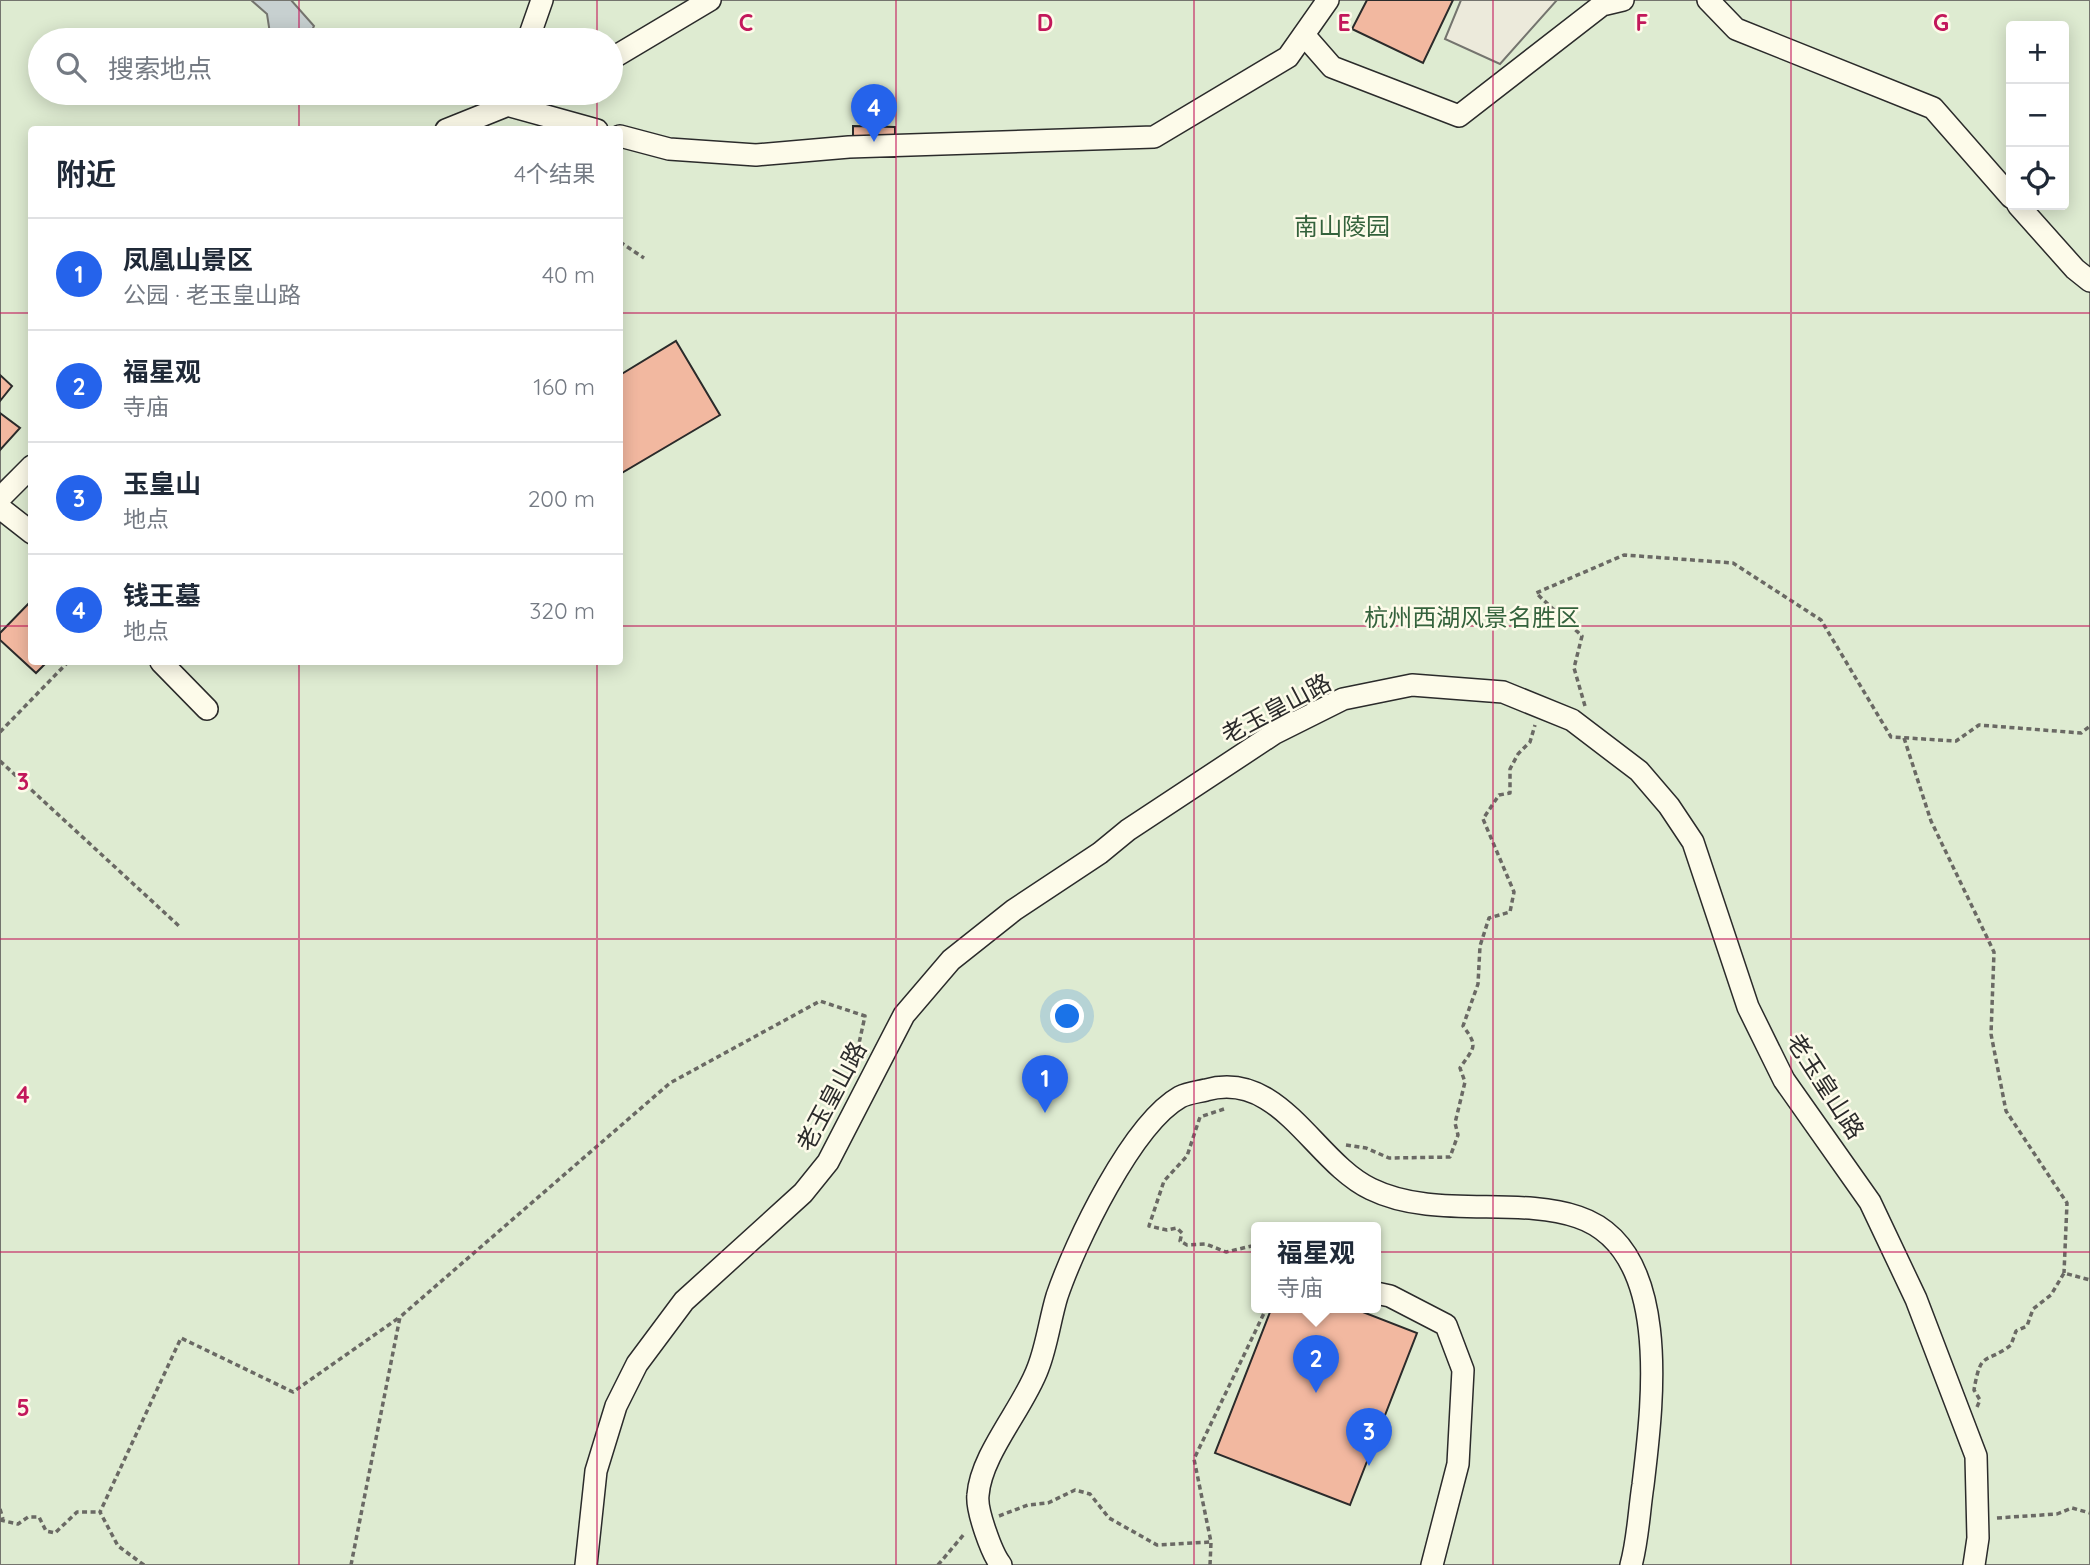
<!DOCTYPE html>
<html lang="zh">
<head>
<meta charset="utf-8">
<style>
	:root { --surface:#fff; --page:#f2f2f3; --text:#1f2937; --muted:#747a83; --line:#e0e1e3; --accent:#2563eb }
	body { margin:0; font-family:Quicksand,"Noto Sans SC",sans-serif; background:var(--page); color:var(--text) }
	.controls { position:absolute; right:21px; top:21px; display:grid; overflow:hidden; border-radius:7px; box-shadow:0 4px 18px #0003 }
	.controls button { width:63px; height:63px; display:grid; place-items:center; padding:0; border:0; border-bottom:2px solid var(--line); background:var(--surface); color:var(--text); font:35px sans-serif }
	.you { position:absolute; left:1068px; top:1017px; width:24px; height:24px; margin:-18px; border:5px solid #fff; border-radius:50%; background:#1a73e8; box-shadow:0 0 0 10px #1a73e833 }
	.badge { display:grid; place-items:center; width:46px; height:46px; border-radius:50%; background:var(--accent); color:#fff; font-size:23px; font-weight:700 }
	.pin { position:absolute; translate:-50% -58px; filter:drop-shadow(0 2px 4px #0008) }
	.pin::after { content:''; position:absolute; top:37px; width:24px; height:21px; background:inherit; clip-path:polygon(0 0,100% 0,50% 100%) }
	.popup { position:absolute; left:1251px; top:1222px; width:130px; height:91px; box-sizing:border-box; display:grid; place-content:center; border-radius:7px; background:var(--surface); filter:drop-shadow(0 2px 5px #0005); font-size:23px; white-space:nowrap; color:var(--muted) }
	.popup b { font-size:26px; color:var(--text) }
	.popup::after { content:''; position:absolute; left:50%; top:100%; margin-left:-14px; border:14px solid transparent; border-top-color:var(--surface) }
	.list { margin:0; padding:0; list-style:none }
	h2 { display:flex; justify-content:space-between; align-items:center; height:91px; margin:0; padding:0 28px; font-size:30px }
	h2 small { font-size:23px; font-weight:400; color:var(--muted) }
	.list li { display:grid; grid-template-columns:46px 1fr auto; gap:21px; align-items:center; box-sizing:border-box; height:112px; padding:0 28px; border-top:2px solid var(--line) }
	.list b { display:block; font-size:26px; white-space:nowrap }
	.list p { margin:0; font-size:23px; white-space:nowrap; color:var(--muted) }
	.list em { font-size:23px; font-style:normal; color:var(--muted) }
	.icon { flex:none; width:38px; height:38px; fill:none; stroke:currentColor; stroke-width:2; stroke-linecap:round; stroke-linejoin:round }
	.map { position:relative; flex:none; width:2090px; height:1565px; overflow:hidden }
	.search { position:absolute; background:var(--surface); box-shadow:0 4px 18px #0003; left:28px; top:28px; width:595px; height:77px; display:flex; align-items:center; gap:18px; box-sizing:border-box; padding:0 24px; border-radius:38px; color:var(--muted); font-size:26px }
	.panel { position:absolute; background:var(--surface); box-shadow:0 4px 18px #0003; left:28px; top:126px; width:595px; height:539px; border-radius:7px }
	.map>svg:first-child { display:block }
</style>
</head>
<body>
<div class="map">
<svg width="2090" height="1565" viewBox="0 0 2090 1565">
	<rect width="100%" height="100%" fill="#fdfbea"/>
	<path fill="#deebd1" stroke="#74746e" stroke-width="2" fill-rule="evenodd" d="M0 0H2090V1565H0ZM2011 26H2064V205H2011ZM40 40H611V93H40ZM32 130H620V662H32ZM1256 1227H1376V1307H1256Z"/>
	<path fill="#eceadb" stroke="#74746e" stroke-width="2" d="M1461 0H1557L1500 64 1445 39Z"/>
	<path fill="#c7d0d0" stroke="#74746e" stroke-width="2" d="M251 0H291L314 26 308 40H271L267 14Z"/>
	<g fill="#f2b8a0" stroke="#2b2b2b" stroke-width="2">
		<path d="M1367 0H1453L1423 63 1352 29Z"/>
		<path d="M853 126 895 127V157H853Z"/>
		<path d="M676 341 720 415 620 474V375Z"/>
		<path d="M0 375 12 386 0 401Z"/>
		<path d="M0 413 20 428 0 450Z"/>
		<path d="M32 600V662H47L36 673 0 640V633Z"/>
		<path d="M1272 1307H1350L1417 1333 1350 1505 1215 1453Z"/>
	</g>
	<g fill="none" stroke-linecap="round" stroke-linejoin="round">
		<g stroke="#2b2b2b" stroke-width="24">
			<g id="minor">
				<path d="M1708 0 1736 29 1933 108 2011 197"/>
				<path d="M1304 35 1332 67 1459 116 1602 5 1623 0"/>
				<path d="M528 40 542 0"/>
				<path d="M611 59 710 0"/>
				<path d="M511 93 507 105 597 130"/>
				<path d="M446 130 538 93"/>
				<path d="M620 136 669 149 756 155 849 147 1154 137 1288 57 1328 0"/>
				<path d="M2018 205 2075 269 2090 281"/>
				<path d="M0 498 32 466"/>
				<path d="M0 508 32 533"/>
				<path d="M161 662 207 709"/>
				<path d="M1376 1293 1390 1296 1446 1325 1463 1370 1458 1464 1432 1565"/>
				<path d="M586 1565 596 1471 616 1406 637 1364 684 1301 803 1193 828 1162 904 1015 951 960 1014 910 1100 853 1128 830 1275 733 1343 699 1412 685 1503 692 1572 720 1639 771 1669 806 1693 842 1748 1007 1784 1080 1870 1202 1916 1299 1976 1456 1978 1538 1974 1565"/>
				<path d="M1001 1565C992 1554 976 1510 978 1495 981 1454 1024 1407 1038 1368 1047 1345 1050 1319 1057 1296 1075 1243 1132 1124 1180 1097 1188 1093 1198 1092 1206 1090 1280 1069 1314 1162 1371 1189 1434 1220 1518 1196 1578 1217 1674 1249 1652 1408 1643 1485 1639 1511 1638 1540 1631 1565"/>
			</g>
		</g>
		<g stroke="#6a6964" stroke-width="3.5" stroke-dasharray="5 3.5" stroke-linecap="butt">
			<path d="M620 242 644 258"/>
			<path d="M1585 706 1574 668 1582 636 1536 593 1624 555 1733 563 1821 620 1891 737 1956 741 1979 725 2081 733 2090 726"/>
			<path d="M0 732 68 662"/>
			<path d="M1904 738 1931 821 1994 952 1991 1034 2006 1111 2067 1203 2064 1273"/>
			<path d="M0 761 179 926"/>
			<path d="M1224 1109 1200 1117 1187 1156 1164 1181 1149 1226 1167 1230 1177 1228 1182 1233 1180 1241 1187 1245 1206 1244 1226 1252 1256 1245"/>
			<path d="M1346 1145 1366 1148 1389 1158 1450 1157 1458 1135 1455 1123 1465 1082 1460 1068C1474 1047 1479 1047 1463 1026L1478 984 1480 946 1489 918 1510 912 1514 892 1483 819 1499 795 1510 793V769L1518 754 1530 742 1535 725"/>
			<path d="M1977 1407 1980 1400 1974 1390C1981 1349 1985 1365 2011 1345L2016 1331 2027 1326 2033 1309 2051 1295 2064 1273 2090 1280"/>
			<path d="M0 1509 3 1519"/>
			<path d="M999 1516 1028 1505 1048 1503 1075 1490 1090 1494 1109 1518 1157 1545 1211 1542"/>
			<path d="M1997 1518 2057 1514 2072 1508 2090 1513"/>
			<path d="M0 1520 18 1524 28 1517H39L46 1531 55 1533 77 1512H100"/>
			<path d="M144 1565 118 1546 100 1512 181 1338 293 1392 400 1317"/>
			<path d="M351 1565 400 1317 670 1083 820 1001 865 1016 854 1066"/>
			<path d="M938 1565 965 1533"/>
			<path d="M1210 1565 1211 1542 1194 1459 1267 1307"/>
		</g>
		<use href="#minor" stroke="#fdfbea" stroke-width="21"/>
	</g>
	<path fill="none" stroke="#c2185b" stroke-width="2" stroke-opacity="0.55" d="M299 0V40M597 0V40M896 0V1565M1194 0V1565M1493 0V1565M1791 0V1565M299 93V130M597 93V130M0 313H32M620 313H2090M0 626H32M620 626H2090M299 662V1565M597 662V1565M0 939H2090M0 1252H2090"/>
	<g text-anchor="middle" dominant-baseline="central" stroke-width="5" stroke-linejoin="round" paint-order="stroke">
		<g font-size="24" fill="#34623c" stroke="#fdfbea">
			<text x="1342" y="226">南山陵园</text>
			<text x="1472" y="617">杭州西湖风景名胜区</text>
		</g>
		<g font-size="24" fill="#2b2b2b" stroke="#fdfbea">
			<text transform="translate(1276 708) rotate(-28)">老玉皇山路</text>
			<text transform="translate(1826 1086) rotate(57)">老玉皇山路</text>
			<text transform="translate(831 1096) rotate(-62)">老玉皇山路</text>
		</g>
	</g>
	<g font-size="23" text-anchor="middle" font-weight="bold" fill="#c2185b" stroke="#fdfbea" stroke-width="5" stroke-linejoin="round" paint-order="stroke">
		<text x="746" y="31">C</text>
		<text x="1045" y="31">D</text>
		<text x="1344" y="31">E</text>
		<text x="1642" y="31">F</text>
		<text x="1941" y="31">G</text>
		<text x="23" y="790">3</text>
		<text x="23" y="1103">4</text>
		<text x="23" y="1416">5</text>
	</g>
</svg>
<div class="controls">
<button>+</button>
<button>−</button>
<button><svg class="icon" aria-label="locate" viewBox="0 0 24 24"><circle cx="12" cy="12" r="6"/><path d="M12 2v4M12 18v4M2 12h4M18 12h4"/></svg></button>
</div>
<div class="you"></div>
<div class="pin badge" style="left:1045px;top:1113px">1</div>
<div class="pin badge" style="left:1316px;top:1393px">2</div>
<div class="popup"><b>福星观</b>寺庙</div>
<div class="pin badge" style="left:1369px;top:1466px">3</div>
<div class="pin badge" style="left:874px;top:142px">4</div>
<div class="search"><svg class="icon" aria-label="search" viewBox="0 0 24 24"><circle cx="10" cy="10" r="6"/><path d="M15 15l6 6"/></svg>搜索地点</div>
<section class="panel">
<h2>附近<small>4个结果</small></h2>
<ul class="list">
<li><span class="badge">1</span><div><b>凤凰山景区</b><p>公园 · 老玉皇山路</p></div><em>40 m</em></li>
<li><span class="badge">2</span><div><b>福星观</b><p>寺庙</p></div><em>160 m</em></li>
<li><span class="badge">3</span><div><b>玉皇山</b><p>地点</p></div><em>200 m</em></li>
<li><span class="badge">4</span><div><b>钱王墓</b><p>地点</p></div><em>320 m</em></li>
</ul>
</section>
</div>
</body>
</html>
